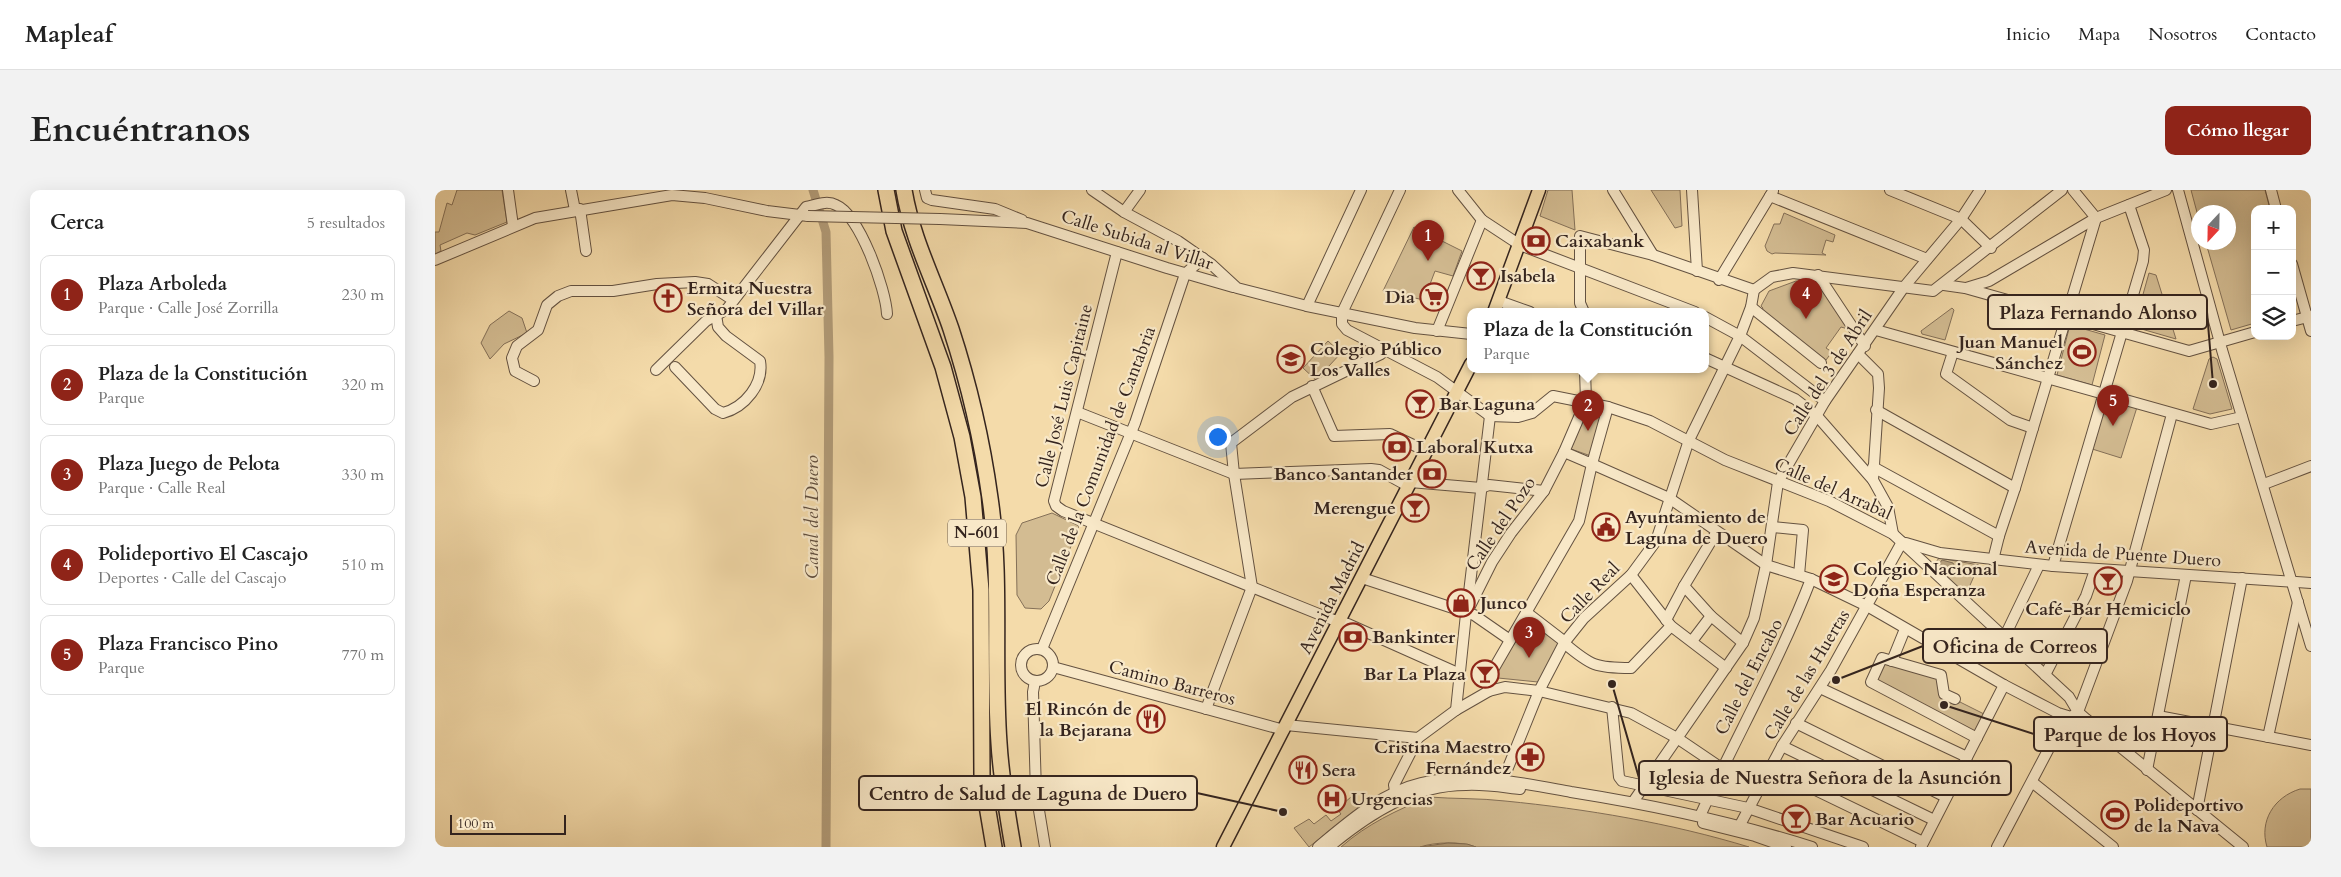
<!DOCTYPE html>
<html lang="es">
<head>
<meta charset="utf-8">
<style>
	:root { --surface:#fff; --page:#f2f2f2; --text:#222; --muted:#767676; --line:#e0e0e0; --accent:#8f2418 }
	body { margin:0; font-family:Cardo,serif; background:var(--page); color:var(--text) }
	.controls { position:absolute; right:15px; top:15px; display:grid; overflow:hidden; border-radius:10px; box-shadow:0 5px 20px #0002 }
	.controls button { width:45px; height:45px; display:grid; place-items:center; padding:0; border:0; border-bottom:1px solid var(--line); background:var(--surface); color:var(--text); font:25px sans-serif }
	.compass { position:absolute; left:1756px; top:15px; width:45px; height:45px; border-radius:50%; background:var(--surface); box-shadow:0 5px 20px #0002; rotate:202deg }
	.scale { position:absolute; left:15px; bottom:12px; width:116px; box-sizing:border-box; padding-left:5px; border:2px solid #34241e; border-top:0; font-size:14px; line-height:18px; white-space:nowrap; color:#34241e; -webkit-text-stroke:4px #f8e8c8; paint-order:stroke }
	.you { position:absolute; left:782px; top:246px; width:18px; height:18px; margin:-12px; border:4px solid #fff; border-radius:50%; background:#1a73e8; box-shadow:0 0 0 8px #1a73e833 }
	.badge { display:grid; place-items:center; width:32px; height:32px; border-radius:50%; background:var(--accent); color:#fff; font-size:16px; font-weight:700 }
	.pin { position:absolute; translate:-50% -41px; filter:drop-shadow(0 1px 2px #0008) }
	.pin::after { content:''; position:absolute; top:26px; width:18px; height:15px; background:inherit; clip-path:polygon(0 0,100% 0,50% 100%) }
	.popup { position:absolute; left:1032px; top:118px; width:242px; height:65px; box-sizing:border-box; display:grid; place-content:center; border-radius:10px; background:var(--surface); filter:drop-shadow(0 1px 4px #0005); font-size:16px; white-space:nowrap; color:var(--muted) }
	.popup b { font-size:19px; color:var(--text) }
	.popup::after { content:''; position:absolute; left:50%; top:100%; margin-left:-10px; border:10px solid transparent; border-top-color:var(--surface) }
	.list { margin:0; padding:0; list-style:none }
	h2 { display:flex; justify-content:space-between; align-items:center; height:65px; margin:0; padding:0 20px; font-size:21px }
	h2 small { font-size:16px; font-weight:400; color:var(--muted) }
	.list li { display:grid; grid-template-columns:32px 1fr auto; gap:15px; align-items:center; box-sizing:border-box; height:80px; margin:0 10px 10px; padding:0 10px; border:1px solid var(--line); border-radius:10px }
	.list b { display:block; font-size:19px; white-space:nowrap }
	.list p { margin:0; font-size:16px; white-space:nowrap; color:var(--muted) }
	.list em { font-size:16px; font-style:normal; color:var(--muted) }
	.icon { flex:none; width:28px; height:28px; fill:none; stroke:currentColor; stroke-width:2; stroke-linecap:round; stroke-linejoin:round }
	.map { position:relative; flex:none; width:1876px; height:657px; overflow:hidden; border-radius:10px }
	header { display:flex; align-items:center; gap:30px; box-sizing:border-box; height:70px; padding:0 25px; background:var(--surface); border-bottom:1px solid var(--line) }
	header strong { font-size:24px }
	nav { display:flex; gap:28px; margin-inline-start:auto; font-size:18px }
	.intro { display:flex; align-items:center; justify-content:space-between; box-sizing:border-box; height:120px; padding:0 30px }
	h1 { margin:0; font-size:35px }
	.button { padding:12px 22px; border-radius:10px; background:var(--accent); color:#fff; font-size:18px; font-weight:700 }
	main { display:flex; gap:30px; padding:0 30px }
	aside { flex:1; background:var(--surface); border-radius:10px; box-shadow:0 5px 20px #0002 }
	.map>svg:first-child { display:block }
</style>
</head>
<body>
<header>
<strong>Mapleaf</strong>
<nav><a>Inicio</a><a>Mapa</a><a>Nosotros</a><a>Contacto</a></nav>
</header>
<div class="intro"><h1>Encuéntranos</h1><a class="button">Cómo llegar</a></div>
<main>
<aside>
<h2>Cerca<small>5 resultados</small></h2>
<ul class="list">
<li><span class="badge">1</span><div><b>Plaza Arboleda</b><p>Parque · Calle José Zorrilla</p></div><em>230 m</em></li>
<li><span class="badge">2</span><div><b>Plaza de la Constitución</b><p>Parque</p></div><em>320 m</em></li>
<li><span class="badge">3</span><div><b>Plaza Juego de Pelota</b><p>Parque · Calle Real</p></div><em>330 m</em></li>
<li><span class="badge">4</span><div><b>Polideportivo El Cascajo</b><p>Deportes · Calle del Cascajo</p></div><em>510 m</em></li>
<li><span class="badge">5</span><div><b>Plaza Francisco Pino</b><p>Parque</p></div><em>770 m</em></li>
</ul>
</aside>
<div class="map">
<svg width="1876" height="657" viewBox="0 0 1876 657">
	<rect width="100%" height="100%" fill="#f4dbaa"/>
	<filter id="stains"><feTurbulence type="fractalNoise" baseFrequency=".004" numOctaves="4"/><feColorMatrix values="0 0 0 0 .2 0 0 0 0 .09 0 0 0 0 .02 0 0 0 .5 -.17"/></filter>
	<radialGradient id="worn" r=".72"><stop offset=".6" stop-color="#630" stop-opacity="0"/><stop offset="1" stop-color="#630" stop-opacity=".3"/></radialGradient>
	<g fill="#d3bc92" stroke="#847058">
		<path d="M22 0H67L72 32 40 45 32 43 5 55 6 61 0 64V42H4L12 13 17 15Z"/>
		<path d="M1113 0H1137L1140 40 1105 26Z"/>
		<path d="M1216 0H1245L1247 36 1240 38Z"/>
		<path d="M1756 0H1830L1835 19H1820V133L1796 140 1771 53 1794 52V22H1764L1763 26Z"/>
		<path d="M1349 23 1400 45 1398 52 1391 50 1387 63 1391 65 1340 63 1337 64 1332 61 1330 56 1339 34H1345Z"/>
		<path d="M979 37 1027 61 1018 86 1000 81 989 110 948 101Z"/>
		<path d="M1714 83 1721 85 1741 149 1703 138 1700 133Z"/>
		<path d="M1361 91 1385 95 1413 139 1406 137 1391 158 1397 162 1391 170 1326 122 1328 118 1326 116 1334 101Z"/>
		<path d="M1517 118 1519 120 1510 150 1487 144 1486 141Z"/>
		<path d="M74 121 87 128 92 143 69 154 55 169 46 153 55 135Z"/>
		<path d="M1635 135 1670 145 1657 195 1622 185Z"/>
		<path d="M893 151 906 163 881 190 868 178Z"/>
		<path d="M1778 167 1782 169 1797 219 1775 224 1758 219 1774 169Z"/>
		<path d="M1671 205 1703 214 1686 268 1654 258Z"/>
		<path d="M1152 218 1168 223 1156 266 1136 259Z"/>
		<path d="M617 323 644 336 614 411 606 419 590 418 582 405 581 345 587 333Z"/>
		<path d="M1504 368 1544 375 1532 402C1520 401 1505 383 1501 372Z"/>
		<path d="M1094 429 1125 453 1103 492 1063 488 1061 484Z"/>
		<path d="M1447 468 1506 487 1509 504 1553 526 1543 545 1437 488Z"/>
		<path d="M1865 599H1876V657H1832C1824 631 1839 607 1865 599Z"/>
		<path d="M916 607 923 618 874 657 859 638 874 629 879 634 891 625 896 631 906 624 902 619Z"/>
		<path d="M994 607C1019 609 1045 608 1070 611 1152 619 1235 633 1314 657H1041C1025 651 1000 652 985 657H906C932 634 962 620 994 607Z"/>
	</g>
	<g fill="#b39d7a" stroke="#806d55">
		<path d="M1507 370 1518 373 1521 380 1516 383 1509 380 1504 374Z"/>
		<path d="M1013 653 1032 654 1041 657H985Z"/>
	</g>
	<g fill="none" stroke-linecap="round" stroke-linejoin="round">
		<path stroke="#b39d7a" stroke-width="9" d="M378 0 391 42 394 167 391 657"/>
		<g stroke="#645241" stroke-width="12">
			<g id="minor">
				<path d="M73 0 78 36"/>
				<path d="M136 0 140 20"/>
				<path d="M490 0 492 8 497 10 560 19 587 30"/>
				<path d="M657 0 689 22 743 51 776 74 802 98 872 116 980 138 1036 144"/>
				<path d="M965 0 907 123V134L912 140 1002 187 1055 226 1083 227 1097 223 1118 206 1173 217 1215 231 1290 270 1394 311 1458 344 1634 507 1643 522 1651 529 1808 657"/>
				<path d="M1023 0 1047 30 1085 55 1260 122"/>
				<path d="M1178 0 1218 65"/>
				<path d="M1257 0 1262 81"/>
				<path d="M1455 0 1526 29 1556 58"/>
				<path d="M1743 0 1787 160 1876 456"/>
				<path d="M1836 0 1841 19"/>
				<path d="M1335 6 1492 69"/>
				<path d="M145 19 151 61"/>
				<path d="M689 22 705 0"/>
				<path d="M505 29 592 33 732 78 798 97"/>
				<path d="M682 62 619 311 621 316 628 321 896 429 913 434 1025 484"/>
				<path d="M0 70 100 28 237 5 270 8 332 21 373 26"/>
				<path d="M1857 74 1876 141"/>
				<path d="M1383 85 1430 156"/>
				<path d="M1284 90 1338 1"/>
				<path d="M1509 95 1530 98 1754 161 1820 142"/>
				<path d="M1531 98 1554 91 1661 28 1731 0"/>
				<path d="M1319 100 1337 87 1358 83 1498 101 1627 0"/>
				<path d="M1064 111 1095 122"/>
				<path d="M872 116 926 0"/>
				<path d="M1316 117 1386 173"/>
				<path d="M1149 122 1145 113V46L1218 65 1319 100"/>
				<path d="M1270 127 1305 146 1390 211"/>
				<path d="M1857 131 1876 126"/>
				<path d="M1441 140 1776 234 1807 227"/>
				<path d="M1002 141 1047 30"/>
				<path d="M1518 162 1511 184 1575 230 1598 238"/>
				<path d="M1423 164 1443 184 1444 198 1438 290 1453 317 1458 344"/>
				<path d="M1270 168 1360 209 1382 226 1438 290"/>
				<path d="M240 177 280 219 288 223C310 217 329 194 325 171L291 146 283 137 281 125"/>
				<path d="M221 180 271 131 292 119 371 17C381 15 392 10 401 15 425 25 451 100 452 124"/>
				<path d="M1150 180 1151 211 1129 262 1157 274 1173 217"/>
				<path d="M99 191 80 181 77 168 82 156 103 140 112 115 123 106 136 101H178L222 94 260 92 273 94 298 110"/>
				<path d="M877 196 899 246 955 244 991 261"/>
				<path d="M1441 220 1580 298"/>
				<path d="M642 222 799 284 936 279 944 280 973 296"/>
				<path d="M1438 277 1564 346"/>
				<path d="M975 292 1046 298 1054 295 1109 301"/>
				<path d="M1829 294 1876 276"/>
				<path d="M1338 337 1368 340 1364 385"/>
				<path d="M1281 343 1249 396 1276 426 1308 453"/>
				<path d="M1471 353 1505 363 1618 376 1876 393"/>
				<path d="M1558 370 1564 346 1580 298 1661 28 1638 0"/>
				<path d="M1618 376 1708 71 1709 60 1694 15"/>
				<path d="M1196 385 1236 436 1291 478"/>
				<path d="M927 388 1039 425 1075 450"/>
				<path d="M1033 411 1055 226"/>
				<path d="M1091 422 1130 452"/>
				<path d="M1231 430 1249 396"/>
				<path d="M1569 448 1604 375"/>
				<path d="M1257 451 1276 426"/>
				<path d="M1129 453C1156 476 1161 478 1196 478L1236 436"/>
				<circle cx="602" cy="475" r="16"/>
				<path d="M607 459 700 233 750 84 768 68"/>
				<path d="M1457 471 1470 439"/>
				<path d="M618 477 849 540"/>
				<path d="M1610 485 1651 406 1660 380"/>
				<path d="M600 491 598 502 601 602 610 657"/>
				<path d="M1385 498 1532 567"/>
				<path d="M1054 501 1051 492 1144 331 1157 274 1234 308 1331 375 1376 389 1432 416 1569 495 1623 523 1636 527 1643 522"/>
				<path d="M1520 509 1509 504 1506 485 1447 468 1436 492 1542 548"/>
				<path d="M1177 517 1184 587 1187 591 1313 618 1428 657"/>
				<path d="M771 519 817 397 799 284 796 253 857 207 946 164 949 158"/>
				<path d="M1021 520 1031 424 1057 372 1076 343 1109 301 1129 262"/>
				<path d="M1643 522 1692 391 1737 224"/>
				<path d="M1723 526 1876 555"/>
				<path d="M1361 533 1511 607"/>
				<path d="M851 535 983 548"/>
				<path d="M1833 547 1863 412"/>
				<path d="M1347 556 1499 630"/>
				<path d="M1335 578 1488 652"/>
				<path d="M1712 580 1751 385"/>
				<path d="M1068 590 1104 501 1129 453 1149 428 1196 385 1221 351 1254 250 1305 146 1316 117 1319 100"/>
				<path d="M1597 592 1678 657"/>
				<path d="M961 607 959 595 983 548 1021 520 1054 501 1070 497 1104 501 1196 523 1242 548 1322 602"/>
				<path d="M1198 612 1308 453 1319 428 1331 375 1343 292 1390 211 1469 97 1526 29 1545 0"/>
				<path d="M1762 620 1807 388"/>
				<path d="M1265 626C1301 547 1345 470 1376 389"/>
				<path d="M1268 633 1320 646 1351 657"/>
				<path d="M1305 635 1347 556 1396 480 1467 352"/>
				<path d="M883 657C913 632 947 602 986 593 1035 581 1087 593 1136 602 1218 615 1298 632 1377 657"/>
				<path d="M894 657C934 624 978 595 1031 595 1049 594 1067 597 1085 599"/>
				<path d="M1486 657 1569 495"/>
				<path d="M1562 657 1631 526"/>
			</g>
		</g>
		<g stroke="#34241e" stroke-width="15">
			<g id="major">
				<path d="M1059 122 1104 0"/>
				<path d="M788 657 1036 174"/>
			</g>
		</g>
		<g stroke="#34241e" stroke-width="18">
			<g id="highway">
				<path d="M451 0 459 41 508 177 527 247 538 307 546 400 547 586 559 657"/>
				<path d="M469 0C477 49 500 92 516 139 534 194 547 250 555 308 567 389 558 471 564 553 566 588 572 622 578 657"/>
			</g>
		</g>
		<use href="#minor" stroke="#f8e8c8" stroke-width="10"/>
		<use href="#major" stroke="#f4dbaa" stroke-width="12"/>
		<use href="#highway" stroke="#f4dbaa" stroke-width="15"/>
		<g stroke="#645241" stroke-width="12" stroke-linecap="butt">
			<path id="minor-bridge" d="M373 26 505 29"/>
		</g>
		<use href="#minor-bridge" stroke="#f8e8c8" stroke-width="10"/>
	</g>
	<defs>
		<g id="bank-ring" transform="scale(1.4375)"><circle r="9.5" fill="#f8e8c8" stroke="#8f2418" stroke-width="1.5"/><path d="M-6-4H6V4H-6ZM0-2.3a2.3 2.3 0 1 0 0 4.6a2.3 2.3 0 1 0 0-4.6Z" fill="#8f2418"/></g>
		<g id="bar-ring" transform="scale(1.4375)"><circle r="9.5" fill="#f8e8c8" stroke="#8f2418" stroke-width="1.5"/><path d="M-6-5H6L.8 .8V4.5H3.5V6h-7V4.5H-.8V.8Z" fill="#8f2418"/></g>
		<g id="supermarket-ring" transform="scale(1.4375)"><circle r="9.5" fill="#f8e8c8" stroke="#8f2418" stroke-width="1.5"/><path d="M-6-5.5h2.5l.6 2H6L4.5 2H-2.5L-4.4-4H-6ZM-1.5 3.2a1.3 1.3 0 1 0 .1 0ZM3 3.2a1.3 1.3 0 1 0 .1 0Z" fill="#8f2418"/></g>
		<g id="church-ring" transform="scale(1.4375)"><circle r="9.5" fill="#f8e8c8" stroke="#8f2418" stroke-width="1.5"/><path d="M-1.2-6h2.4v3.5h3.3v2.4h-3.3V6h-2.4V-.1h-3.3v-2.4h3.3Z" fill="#8f2418"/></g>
		<g id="stadium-ring" transform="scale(1.4375)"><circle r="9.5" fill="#f8e8c8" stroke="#8f2418" stroke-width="1.5"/><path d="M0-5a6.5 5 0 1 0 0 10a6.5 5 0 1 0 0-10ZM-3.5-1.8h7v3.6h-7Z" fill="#8f2418"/></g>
		<g id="school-ring" transform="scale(1.4375)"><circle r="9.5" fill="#f8e8c8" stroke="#8f2418" stroke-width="1.5"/><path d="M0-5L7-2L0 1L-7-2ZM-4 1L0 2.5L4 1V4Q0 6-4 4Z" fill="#8f2418"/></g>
		<g id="civic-ring" transform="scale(1.4375)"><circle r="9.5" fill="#f8e8c8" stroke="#8f2418" stroke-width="1.5"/><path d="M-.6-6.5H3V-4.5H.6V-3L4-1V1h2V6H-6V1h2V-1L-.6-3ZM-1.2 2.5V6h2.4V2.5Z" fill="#8f2418"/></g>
		<g id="shop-ring" transform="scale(1.4375)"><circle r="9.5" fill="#f8e8c8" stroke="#8f2418" stroke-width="1.5"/><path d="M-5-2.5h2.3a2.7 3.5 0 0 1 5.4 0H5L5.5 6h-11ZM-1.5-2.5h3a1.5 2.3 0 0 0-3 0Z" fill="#8f2418"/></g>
		<g id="restaurant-ring" transform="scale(1.4375)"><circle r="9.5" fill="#f8e8c8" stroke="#8f2418" stroke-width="1.5"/><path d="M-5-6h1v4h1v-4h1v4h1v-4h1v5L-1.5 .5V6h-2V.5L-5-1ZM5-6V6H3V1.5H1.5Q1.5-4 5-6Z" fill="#8f2418"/></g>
		<g id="pharmacy-ring" transform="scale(1.4375)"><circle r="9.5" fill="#f8e8c8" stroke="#8f2418" stroke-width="1.5"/><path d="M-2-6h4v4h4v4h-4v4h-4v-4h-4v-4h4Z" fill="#8f2418"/></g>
		<g id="hospital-ring" transform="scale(1.4375)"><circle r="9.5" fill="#f8e8c8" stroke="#8f2418" stroke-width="1.5"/><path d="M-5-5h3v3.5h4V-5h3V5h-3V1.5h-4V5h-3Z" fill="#8f2418"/></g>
	</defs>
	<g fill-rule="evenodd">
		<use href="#bank-ring" x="1101" y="51"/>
		<use href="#bar-ring" x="1046" y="86"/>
		<use href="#supermarket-ring" x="999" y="107"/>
		<use href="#church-ring" x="233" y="108"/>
		<use href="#stadium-ring" x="1647" y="162"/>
		<use href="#school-ring" x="856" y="169"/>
		<use href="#bar-ring" x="985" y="214"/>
		<use href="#bank-ring" x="962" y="257"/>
		<use href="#bank-ring" x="997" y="284"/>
		<use href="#bar-ring" x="980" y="318"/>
		<use href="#civic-ring" x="1171" y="337"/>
		<use href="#school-ring" x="1399" y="389"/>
		<use href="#bar-ring" x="1673" y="391"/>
		<use href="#shop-ring" x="1026" y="413"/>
		<use href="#bank-ring" x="918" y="447"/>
		<use href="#bar-ring" x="1050" y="484"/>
		<use href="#restaurant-ring" x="716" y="529"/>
		<use href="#pharmacy-ring" x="1095" y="567"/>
		<use href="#restaurant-ring" x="868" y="580"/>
		<use href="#hospital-ring" x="897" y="609"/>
		<use href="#stadium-ring" x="1680" y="625"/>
		<use href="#bar-ring" x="1361" y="629"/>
	</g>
	<g text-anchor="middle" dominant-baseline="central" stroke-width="4.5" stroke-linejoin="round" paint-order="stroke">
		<rect fill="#f8e8c8" stroke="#6f5f51" stroke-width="1" x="513" y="329.5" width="58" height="27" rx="4"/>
		<g font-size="16" font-weight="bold" fill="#34241e">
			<text x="542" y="343">N-601</text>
		</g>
		<g font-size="18" fill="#34241e" stroke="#f8e8c8">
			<text transform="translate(702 50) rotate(18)">Calle Subida al Villar</text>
			<text transform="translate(1393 183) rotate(-57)">Calle del 3 de Abril</text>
			<text transform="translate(629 206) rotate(-76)">Calle José Luis Capitaine</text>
			<text transform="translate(666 266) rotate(-69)">Calle de la Comunidad de Cantabria</text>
			<text transform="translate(1398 299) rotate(24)">Calle del Arrabal</text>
			<text transform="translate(1066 334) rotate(-56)">Calle del Pozo</text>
			<text transform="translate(1688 364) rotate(4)">Avenida de Puente Duero</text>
			<text transform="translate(1155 403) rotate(-46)">Calle Real</text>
			<text transform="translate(897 408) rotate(-63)">Avenida Madrid</text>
			<text transform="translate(1372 485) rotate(-59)">Calle de las Huertas</text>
			<text transform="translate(1314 487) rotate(-63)">Calle del Encabo</text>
			<text transform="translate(737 493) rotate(15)">Camino Barreros</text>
		</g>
		<g font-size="18" font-weight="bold" fill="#34241e" stroke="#f8e8c8" text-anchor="start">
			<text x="1120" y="51">Caixabank</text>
			<text x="1065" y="86">Isabela</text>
			<text x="252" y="98">Ermita Nuestra<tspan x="252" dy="21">Señora del Villar</tspan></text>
			<text x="980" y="107" text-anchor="end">Dia</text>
			<text x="1628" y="152" text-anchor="end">Juan Manuel<tspan x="1628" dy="21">Sánchez</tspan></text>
			<text x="875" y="159">Colegio Público<tspan x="875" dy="21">Los Valles</tspan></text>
			<text x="1004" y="214">Bar Laguna</text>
			<text x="981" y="257">Laboral Kutxa</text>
			<text x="978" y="284" text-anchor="end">Banco Santander</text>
			<text x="961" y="318" text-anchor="end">Merengue</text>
			<text x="1190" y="327">Ayuntamiento de<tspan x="1190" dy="21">Laguna de Duero</tspan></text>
			<text x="1418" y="379">Colegio Nacional<tspan x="1418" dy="21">Doña Esperanza</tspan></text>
			<text x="1045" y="413">Junco</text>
			<text x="1673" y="419" text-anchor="middle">Café-Bar Hemiciclo</text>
			<text x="937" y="447">Bankinter</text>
			<text x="1031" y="484" text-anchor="end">Bar La Plaza</text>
			<text x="697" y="519" text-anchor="end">El Rincón de<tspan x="697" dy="21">la Bejarana</tspan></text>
			<text x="1076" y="557" text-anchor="end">Cristina Maestro<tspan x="1076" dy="21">Fernández</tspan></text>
			<text x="887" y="580">Sera</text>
			<text x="916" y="609">Urgencias</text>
			<text x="1699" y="615">Polideportivo<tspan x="1699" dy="21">de la Nava</tspan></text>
			<text x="1380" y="629">Bar Acuario</text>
		</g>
		<g font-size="19" font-style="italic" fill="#604e3e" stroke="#f8e8c8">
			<text transform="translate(377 327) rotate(-90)">Canal del Duero</text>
		</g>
	</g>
	<path fill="none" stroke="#34241e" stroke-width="2" d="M1778 194L1772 122M1401 490L1488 456M1509 515L1599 544M1177 494L1204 588M848 622L762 603"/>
	<g fill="#34241e" stroke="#f8e8c8" stroke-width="2">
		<circle cx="1778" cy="194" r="5"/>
		<circle cx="1401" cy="490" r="5"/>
		<circle cx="1509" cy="515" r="5"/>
		<circle cx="1177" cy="494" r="5"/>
		<circle cx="848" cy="622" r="5"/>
	</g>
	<g fill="#f8e8c8" stroke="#34241e" stroke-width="2">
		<rect x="1553" y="105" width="219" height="34" rx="5"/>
		<rect x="1488" y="439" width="184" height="34" rx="5"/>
		<rect x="1599" y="527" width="193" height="34" rx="5"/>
		<rect x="1204" y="571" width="372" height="34" rx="5"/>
		<rect x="424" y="586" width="338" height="34" rx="5"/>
	</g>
	<g font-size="19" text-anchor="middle" font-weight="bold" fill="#34241e">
		<text x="1663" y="129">Plaza Fernando Alonso</text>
		<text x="1580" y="463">Oficina de Correos</text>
		<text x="1695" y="551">Parque de los Hoyos</text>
		<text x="1390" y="594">Iglesia de Nuestra Señora de la Asunción</text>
		<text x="593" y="610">Centro de Salud de Laguna de Duero</text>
	</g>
	<rect width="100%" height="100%" filter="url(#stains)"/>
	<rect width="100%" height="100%" fill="url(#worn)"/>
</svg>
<div class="controls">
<button>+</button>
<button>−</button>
<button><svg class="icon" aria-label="layers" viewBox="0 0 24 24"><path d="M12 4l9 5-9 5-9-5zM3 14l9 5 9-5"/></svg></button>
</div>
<svg class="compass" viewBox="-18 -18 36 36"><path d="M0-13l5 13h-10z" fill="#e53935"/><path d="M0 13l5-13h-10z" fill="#767676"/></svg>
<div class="scale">100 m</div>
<div class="you"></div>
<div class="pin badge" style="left:993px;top:71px">1</div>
<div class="pin badge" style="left:1153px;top:241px">2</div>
<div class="popup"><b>Plaza de la Constitución</b>Parque</div>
<div class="pin badge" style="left:1094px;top:468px">3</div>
<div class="pin badge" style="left:1371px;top:129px">4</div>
<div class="pin badge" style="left:1678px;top:236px">5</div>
</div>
</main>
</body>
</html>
